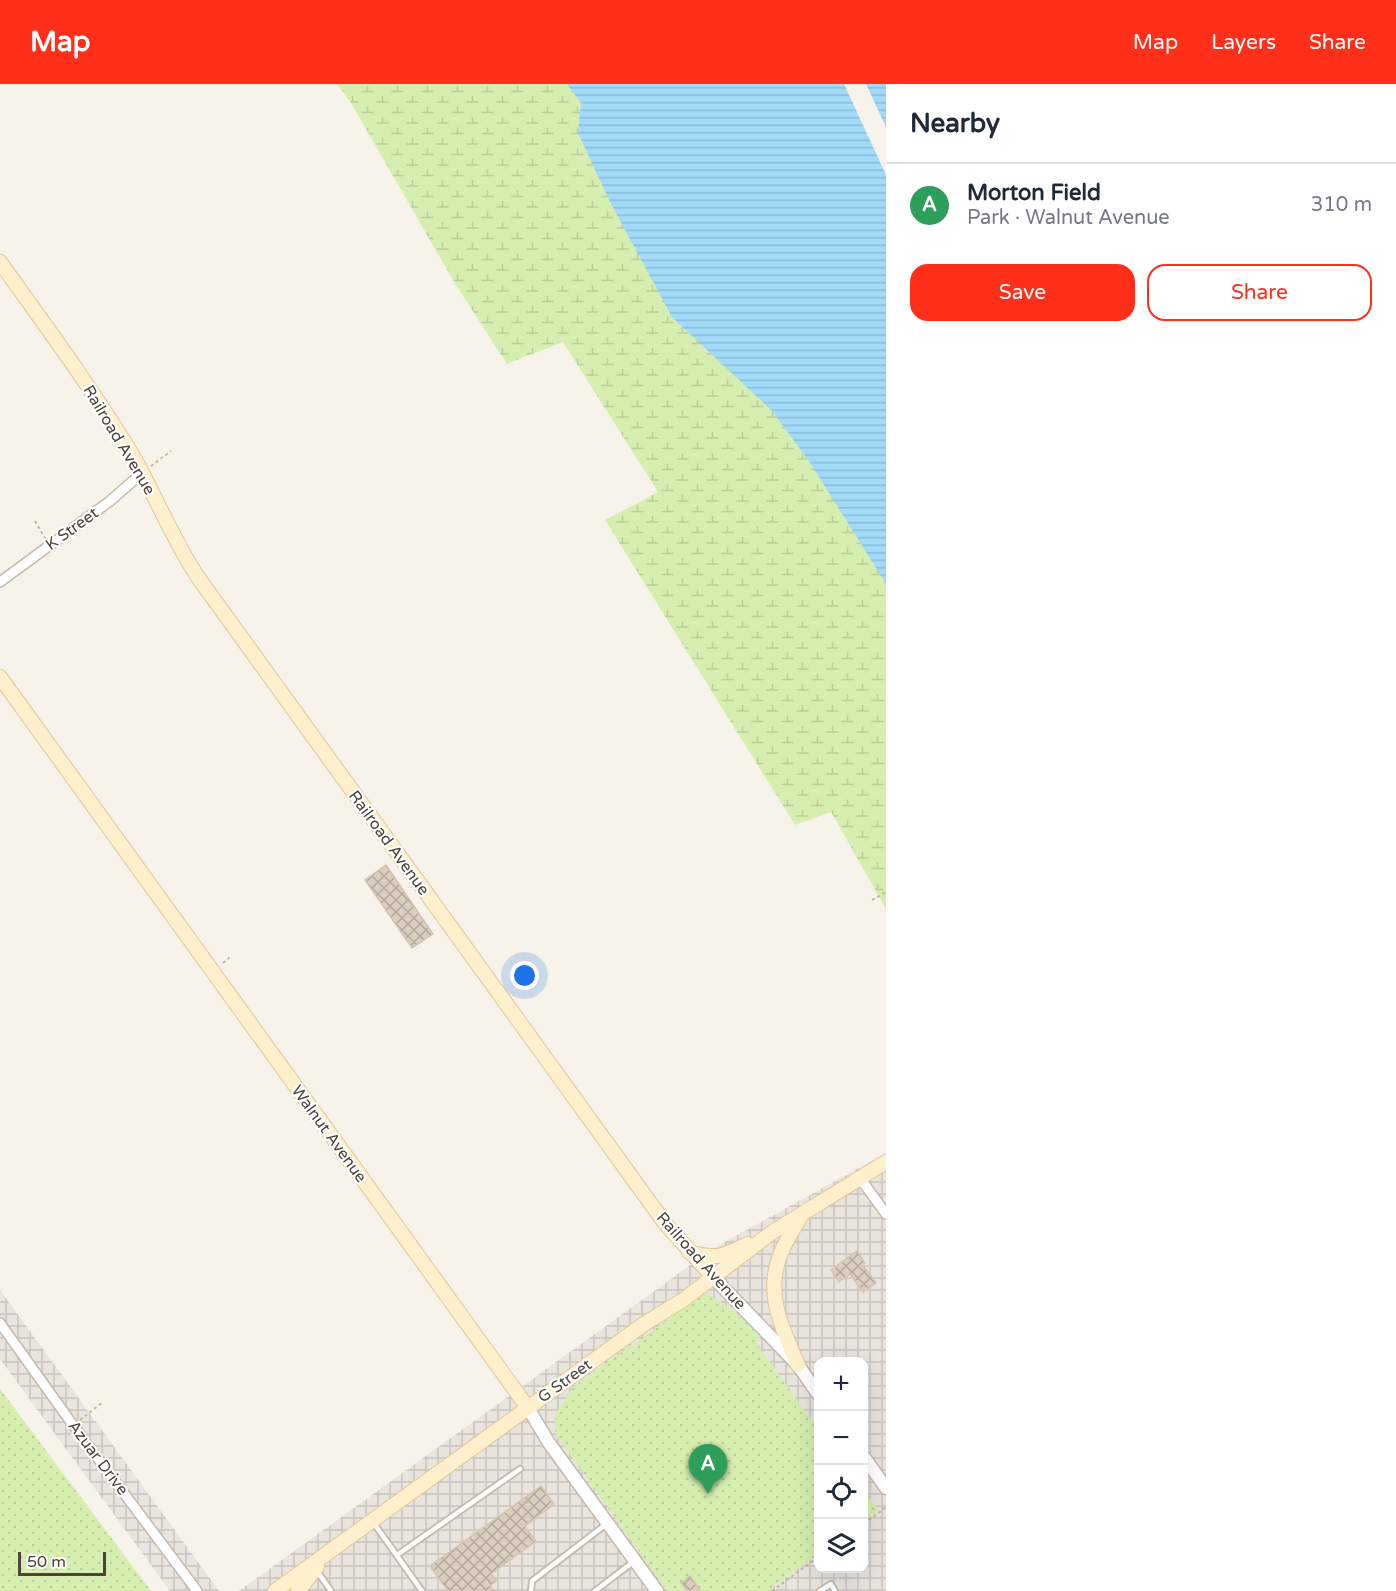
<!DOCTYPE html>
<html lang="en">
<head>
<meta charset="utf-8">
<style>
	:root { --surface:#fff; --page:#f6f6f7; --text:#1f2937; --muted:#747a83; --line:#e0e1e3; --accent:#ff2f1a }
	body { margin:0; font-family:"Varela Round",sans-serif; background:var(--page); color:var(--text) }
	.controls { position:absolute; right:18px; bottom:18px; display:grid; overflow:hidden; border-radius:12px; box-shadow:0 6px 24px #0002 }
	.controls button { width:54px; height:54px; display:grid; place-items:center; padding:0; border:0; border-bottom:2px solid var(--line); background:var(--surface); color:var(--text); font:30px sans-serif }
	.scale { position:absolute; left:18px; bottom:15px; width:88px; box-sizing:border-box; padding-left:6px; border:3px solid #4d4337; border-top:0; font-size:16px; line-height:21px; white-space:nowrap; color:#4d4337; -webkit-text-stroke:4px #fff; paint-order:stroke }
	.you { position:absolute; left:525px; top:892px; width:21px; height:21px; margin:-15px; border:4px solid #fff; border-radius:50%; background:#1a73e8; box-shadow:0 0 0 9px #1a73e833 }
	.badge { display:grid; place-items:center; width:39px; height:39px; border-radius:50%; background:var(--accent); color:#fff; font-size:20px; font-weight:700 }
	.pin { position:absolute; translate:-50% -50px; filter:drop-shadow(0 2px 3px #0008) }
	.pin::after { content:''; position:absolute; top:32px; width:21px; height:18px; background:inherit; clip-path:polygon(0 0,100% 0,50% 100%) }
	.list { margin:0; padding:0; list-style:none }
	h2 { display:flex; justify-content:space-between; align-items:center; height:78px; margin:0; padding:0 24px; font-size:26px }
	h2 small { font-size:20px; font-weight:400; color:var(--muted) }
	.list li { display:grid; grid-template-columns:39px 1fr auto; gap:18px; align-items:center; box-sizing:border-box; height:84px; padding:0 24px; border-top:2px solid var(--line) }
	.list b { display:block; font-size:22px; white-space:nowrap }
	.list p { margin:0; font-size:20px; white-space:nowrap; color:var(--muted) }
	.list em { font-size:20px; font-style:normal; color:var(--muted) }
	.actions { display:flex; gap:12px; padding:18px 24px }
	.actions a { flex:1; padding:14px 0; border:2px solid var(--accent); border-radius:18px; text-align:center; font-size:21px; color:var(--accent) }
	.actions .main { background:var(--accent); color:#fff }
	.icon { flex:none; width:33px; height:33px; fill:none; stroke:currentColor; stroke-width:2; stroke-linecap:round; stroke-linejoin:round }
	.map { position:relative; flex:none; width:886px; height:1507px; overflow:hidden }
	header { display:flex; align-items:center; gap:36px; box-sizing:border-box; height:84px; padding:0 30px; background:var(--accent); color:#fff }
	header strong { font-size:28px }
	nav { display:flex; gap:33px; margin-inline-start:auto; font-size:21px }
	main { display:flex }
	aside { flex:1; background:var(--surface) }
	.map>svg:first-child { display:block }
</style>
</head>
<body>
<header>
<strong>Map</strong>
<nav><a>Map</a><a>Layers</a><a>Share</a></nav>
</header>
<main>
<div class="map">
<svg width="886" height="1507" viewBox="0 0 886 1507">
	<defs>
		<pattern id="industrial-grid" width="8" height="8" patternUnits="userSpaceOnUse" patternTransform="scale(1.5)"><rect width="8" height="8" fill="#eae4df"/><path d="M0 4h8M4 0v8" fill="none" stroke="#cac5c0"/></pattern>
		<pattern id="wetland-marsh" width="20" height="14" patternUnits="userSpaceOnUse" patternTransform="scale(1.5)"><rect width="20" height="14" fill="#d6efb0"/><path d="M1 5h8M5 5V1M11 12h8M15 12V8" fill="none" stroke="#b9ce98"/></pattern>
		<pattern id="park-dots" width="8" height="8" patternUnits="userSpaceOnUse" patternTransform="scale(1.5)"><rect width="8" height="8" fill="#d6efb0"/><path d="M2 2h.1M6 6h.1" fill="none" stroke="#b9ce98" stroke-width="1.8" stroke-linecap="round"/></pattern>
		<pattern id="water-rules" width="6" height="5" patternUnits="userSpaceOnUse" patternTransform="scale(1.5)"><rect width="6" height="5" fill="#a2daf9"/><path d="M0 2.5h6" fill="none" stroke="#8dbcd6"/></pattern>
		<pattern id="building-cross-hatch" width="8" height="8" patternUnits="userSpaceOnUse" patternTransform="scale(1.5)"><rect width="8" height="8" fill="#dacebf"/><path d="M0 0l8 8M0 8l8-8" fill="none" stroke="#b3a99c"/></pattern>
	</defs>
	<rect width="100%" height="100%" fill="#f7f3eb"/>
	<g fill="url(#industrial-grid)" fill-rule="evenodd">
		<path d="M886 1069V1507H239L714 1164ZM818 1278H864V1484H818Z"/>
		<path d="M0 1206 219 1507H170L0 1275Z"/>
	</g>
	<path fill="url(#wetland-marsh)" d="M337 0H587L886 455V825L831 728 795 741 605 436 658 408 563 258 507 280 454 198 351 19Z"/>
	<g fill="url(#park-dots)">
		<path d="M708 1210C728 1223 746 1234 760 1254L756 1259 818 1345V1470L768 1507H667L555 1349 556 1329 573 1303 630 1262H637L639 1257 701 1211Z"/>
		<path d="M0 1305 151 1507H0Z"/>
		<path d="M864 1407 878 1426 864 1437Z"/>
	</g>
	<path fill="url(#water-rules)" d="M567 0H886V500L809 377 772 327 672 233 609 116 578 49 581 19Z"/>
	<path fill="#f7f3eb" d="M844 0H866L886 43V91Z"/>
	<g fill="url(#building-cross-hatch)" stroke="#d6c5b1" stroke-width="1.5">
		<path d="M386 781 433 850 412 864 365 796Z"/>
		<path d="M857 1167 865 1179 863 1181 876 1199 863 1208 850 1190 839 1198 831 1186Z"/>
		<path d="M541 1402 554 1420 525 1442 536 1457 491 1490 497 1496 490 1502 494 1507H448L430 1482Z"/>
		<path d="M690 1492 701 1507H687L681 1499Z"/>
	</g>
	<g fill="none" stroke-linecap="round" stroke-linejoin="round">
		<g stroke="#c4baac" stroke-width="8">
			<g id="service">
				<path d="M373 1438 422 1507"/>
				<path d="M397 1471 520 1385"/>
				<path d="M317 1487 331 1507"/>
				<path d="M531 1507 532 1497 605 1441"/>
				<path d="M595 1507 633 1478"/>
				<path d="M820 1507 831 1500 835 1507"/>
			</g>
		</g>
		<g stroke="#c4baac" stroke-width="12">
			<g id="minor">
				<path d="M0 498 110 417 142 389"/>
				<path d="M860 1094 886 1130"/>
				<path d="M0 1239 73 1341 197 1507"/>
			</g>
		</g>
		<g stroke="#c4baac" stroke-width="15">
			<g id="tertiary">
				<path d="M713 1193 798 1281 818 1310"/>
				<path d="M528 1324 549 1359 657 1507"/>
				<path d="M864 1373 886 1404"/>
			</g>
		</g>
		<g stroke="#dfc898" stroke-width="16">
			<g id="secondary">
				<path d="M0 178C45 241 90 302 130 367 154 408 171 452 197 492L664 1138 713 1193"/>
				<path d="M0 593 528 1324"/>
				<path d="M689 1168C718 1176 722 1172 748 1160"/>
				<path d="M798 1281C782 1244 764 1209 781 1169 786 1156 794 1144 801 1132"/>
				<path d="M275 1507 644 1240 683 1216 771 1149 886 1078"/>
				<path d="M298 1507 317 1483"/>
			</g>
		</g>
		<g stroke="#c7b59c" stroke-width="2" stroke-dasharray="3 3" stroke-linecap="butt">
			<path d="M151 382 171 367"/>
			<path d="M35 437 45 454"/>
			<path d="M872 816 886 808"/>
			<path d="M223 879 230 873"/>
			<path d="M80 1336 103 1318"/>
			<path d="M864 1440 886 1423"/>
			<path d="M772 1507 818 1473"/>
		</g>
		<use href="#service" stroke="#fff" stroke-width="4.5"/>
		<use href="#minor" stroke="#fff" stroke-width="9"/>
		<use href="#tertiary" stroke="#fff" stroke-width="12"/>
		<use href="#secondary" stroke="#fff0cd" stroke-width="14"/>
	</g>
	<g text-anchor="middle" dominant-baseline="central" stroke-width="4.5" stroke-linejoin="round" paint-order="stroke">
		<g font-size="16" fill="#4d4337" stroke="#fff">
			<text transform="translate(119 356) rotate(59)">Railroad Avenue</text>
			<text transform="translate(72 445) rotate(-36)">K Street</text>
			<text transform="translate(389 759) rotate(54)">Railroad Avenue</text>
			<text transform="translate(329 1050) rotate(54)">Walnut Avenue</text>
			<text transform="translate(701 1177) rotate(48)">Railroad Avenue</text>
			<text transform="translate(565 1297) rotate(-36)">G Street</text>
			<text transform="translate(98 1374) rotate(53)">Azuar Drive</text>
		</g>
	</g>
</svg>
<div class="controls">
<button>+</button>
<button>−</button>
<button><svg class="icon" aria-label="locate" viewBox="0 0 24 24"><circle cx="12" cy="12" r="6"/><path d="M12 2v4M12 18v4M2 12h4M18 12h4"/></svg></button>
<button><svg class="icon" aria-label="layers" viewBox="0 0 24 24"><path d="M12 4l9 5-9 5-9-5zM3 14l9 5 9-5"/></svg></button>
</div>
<div class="scale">50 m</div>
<div class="you"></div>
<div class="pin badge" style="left:708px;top:1410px;background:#2e9e5b">A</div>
</div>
<aside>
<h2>Nearby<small></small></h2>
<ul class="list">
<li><span class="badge" style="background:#2e9e5b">A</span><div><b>Morton Field</b><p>Park · Walnut Avenue</p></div><em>310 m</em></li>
</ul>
<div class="actions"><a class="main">Save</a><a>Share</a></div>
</aside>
</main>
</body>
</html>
